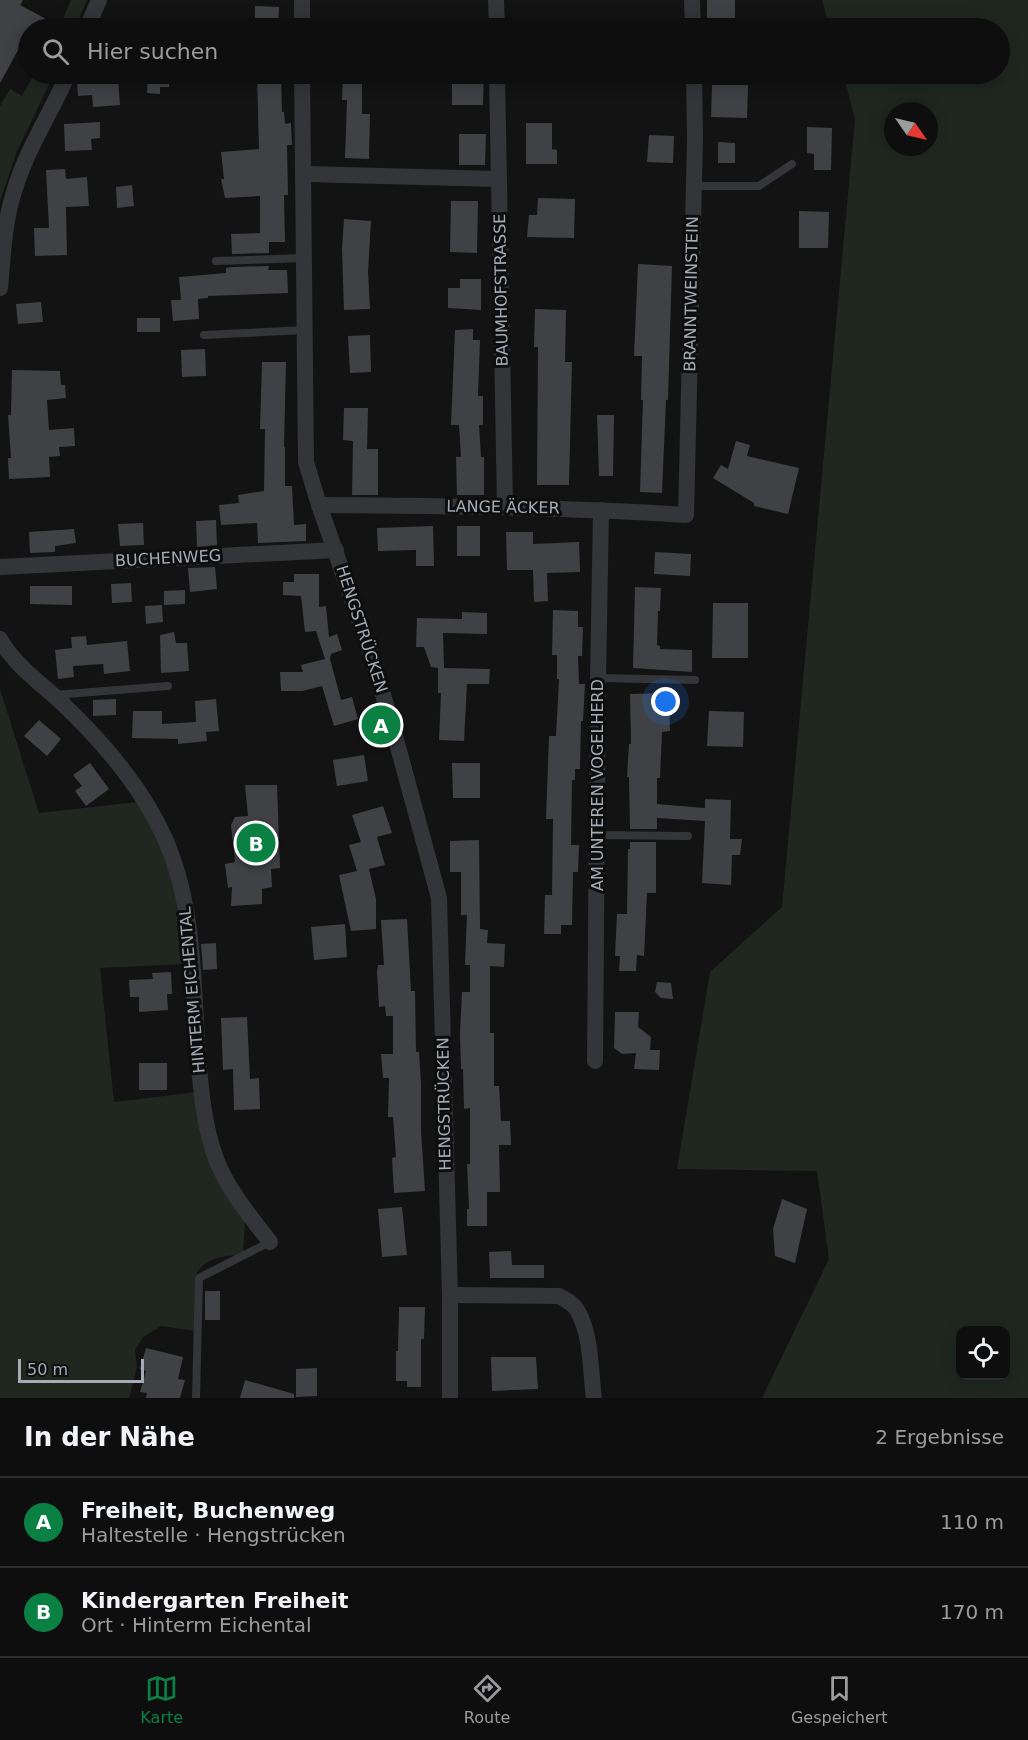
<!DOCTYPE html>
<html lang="de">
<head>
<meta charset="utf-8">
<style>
	:root { --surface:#0e0e0f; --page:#171718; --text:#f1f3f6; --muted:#9b9c9e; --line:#2e2e2f; --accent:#0b8043 }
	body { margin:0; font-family:"DejaVu Sans",sans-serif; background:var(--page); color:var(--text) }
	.controls { position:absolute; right:18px; bottom:18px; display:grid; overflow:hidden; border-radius:12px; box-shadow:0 3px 15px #0003 }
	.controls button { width:54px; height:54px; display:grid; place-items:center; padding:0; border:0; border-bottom:2px solid var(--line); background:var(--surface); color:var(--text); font:30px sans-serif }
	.compass { position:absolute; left:884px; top:102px; width:54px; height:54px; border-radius:50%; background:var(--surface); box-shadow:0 3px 15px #0003; rotate:124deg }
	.scale { position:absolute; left:18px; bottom:15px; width:126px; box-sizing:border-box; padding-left:6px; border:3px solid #a3abb5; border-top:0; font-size:16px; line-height:21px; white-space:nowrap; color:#a3abb5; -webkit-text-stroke:4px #0e0e0f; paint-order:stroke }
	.you { position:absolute; left:666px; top:702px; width:21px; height:21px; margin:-15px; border:4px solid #fff; border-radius:50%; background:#1a73e8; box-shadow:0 0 0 9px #1a73e833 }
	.badge { display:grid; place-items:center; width:39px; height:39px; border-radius:50%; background:var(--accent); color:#fff; font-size:20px; font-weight:700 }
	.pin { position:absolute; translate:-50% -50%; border:3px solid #fff; box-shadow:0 2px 6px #0006 }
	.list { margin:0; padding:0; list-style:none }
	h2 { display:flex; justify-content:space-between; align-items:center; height:78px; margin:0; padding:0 24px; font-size:26px }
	h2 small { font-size:20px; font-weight:400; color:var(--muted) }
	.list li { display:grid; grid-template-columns:39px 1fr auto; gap:18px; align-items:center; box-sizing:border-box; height:90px; padding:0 24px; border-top:2px solid var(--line) }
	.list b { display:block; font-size:22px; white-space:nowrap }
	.list p { margin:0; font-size:20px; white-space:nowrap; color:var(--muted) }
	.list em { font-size:20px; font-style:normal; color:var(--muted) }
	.icon { flex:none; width:33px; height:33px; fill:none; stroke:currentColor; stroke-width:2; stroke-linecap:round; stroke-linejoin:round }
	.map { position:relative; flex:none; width:1028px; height:1398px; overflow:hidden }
	.search { position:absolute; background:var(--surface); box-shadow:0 3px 15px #0003; left:18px; right:18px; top:18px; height:66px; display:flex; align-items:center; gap:15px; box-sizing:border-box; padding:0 21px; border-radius:33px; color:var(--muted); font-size:22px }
	.sheet { height:258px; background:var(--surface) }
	nav { display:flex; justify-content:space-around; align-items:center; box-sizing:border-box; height:84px; border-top:2px solid var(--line); background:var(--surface); font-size:16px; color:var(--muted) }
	nav a { display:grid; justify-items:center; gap:3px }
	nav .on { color:var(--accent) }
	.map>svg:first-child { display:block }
</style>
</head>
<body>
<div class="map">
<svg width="1028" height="1398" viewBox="0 0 1028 1398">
	<rect width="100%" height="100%" fill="#131314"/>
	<g fill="#1f271f" fill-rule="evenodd">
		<path d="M71 0H87L75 28H59Z"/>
		<path d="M822 0H1028V1398H762L829 1259 817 1171 677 1169 710 972 782 907 855 119 843 74H1000V28H830ZM893 111H929V147H893ZM1006 1330V1376H960V1330Z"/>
		<path d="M34 74H54L17 151 0 201V106L10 89 22 96Z"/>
		<path d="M0 689 39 813 137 802 162 847 178 901 186 964 100 968 114 1102 197 1092 243 1216 245 1225 243 1255C225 1255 201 1258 195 1278L196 1331 161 1326 143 1337 135 1350 137 1367 129 1398H0Z"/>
	</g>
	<g fill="#3f4144">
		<path d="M0 0H23L20 5 46 19 41 28H28V32L0 83Z"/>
		<path d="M707 0H735V22L707 23Z"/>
		<path d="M255 6 279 7 278 28H255Z"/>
		<path d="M148 74H170L169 87H160V94L147 93Z"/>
		<path d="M257 74H281L282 112H284L285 124 291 123 292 145H287L288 195H284L285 242H269V253L232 254 231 234 260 233V196L225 198 221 179H224L221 152 259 149Z"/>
		<path d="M343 74 362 75V114H370L369 159 345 158 347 100H342Z"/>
		<path d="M452 74H484L483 105H452Z"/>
		<path d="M118 80 120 105 93 107 92 95 78 96 77 83Z"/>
		<path d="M712 85H748L747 118 711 117Z"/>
		<path d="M100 122V138L91 139 92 150 65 151 64 124Z"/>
		<path d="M526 123H552V149L557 150V164H526Z"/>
		<path d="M807 127 832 128 831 170H814V154L807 153Z"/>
		<path d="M459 134H486L485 165H459Z"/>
		<path d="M649 135 674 136 673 163 647 162Z"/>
		<path d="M718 142 735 143V163H718Z"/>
		<path d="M65 169 66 179 87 177 89 206 66 207 67 255 35 256 34 228H49L46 170Z"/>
		<path d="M132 185 134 206 117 208 116 187Z"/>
		<path d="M538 198 575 199 574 238 527 237 529 215H537Z"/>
		<path d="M451 201H478L477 253 450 252Z"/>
		<path d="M799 211 829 212 828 248H799Z"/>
		<path d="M344 219 371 221 368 272 370 309 344 310 342 249Z"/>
		<path d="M638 264 672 266 668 400H666L662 493 640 492 643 400H641L642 356H634Z"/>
		<path d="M269 266 268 270H287L288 293 208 296V298L198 299 199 319 173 321 171 300H181L179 277 226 273V268L232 267Z"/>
		<path d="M460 279H481V310L448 308V288H460Z"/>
		<path d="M41 302 43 322 18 324 16 304Z"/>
		<path d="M535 309 566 310 565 362H572L569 485H537L538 347H534Z"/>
		<rect x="137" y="318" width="23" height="14"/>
		<path d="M473 329V340H480L478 396H483V425H479L481 457H484V495H457L456 457H461L459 425H451L455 330Z"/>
		<path d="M370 335 371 372 350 373 348 336Z"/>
		<path d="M205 349 206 376 182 377 181 350Z"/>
		<path d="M262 362H286L284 447H285V486H292L294 525 306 524V541L258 543 257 523 221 525 219 505 239 503 238 495 264 491 265 429H260Z"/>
		<path d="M12 370 60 371 61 385H65L66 398 47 400 49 430 74 428 75 446 59 447 60 456 49 457 50 477 9 479 8 458H11L8 415H11Z"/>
		<path d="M344 408H368L367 449H378V495H352L353 441 343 440Z"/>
		<path d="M597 415H614L613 476H599Z"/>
		<path d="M736 441 750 445 747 456 799 468 788 514 754 506V503L713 478 721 465 728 469Z"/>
		<path d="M216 520 217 545 197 547 196 521Z"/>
		<path d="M143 523 144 545 120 546 118 524Z"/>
		<path d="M433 526 434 566H416V550L378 551 377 528Z"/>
		<rect x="457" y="526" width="23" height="30"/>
		<path d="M74 529 76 543 55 546V552L30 553 29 532Z"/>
		<path d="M506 532H533V544L579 542 580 572 547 573 548 601 534 602 533 570H507Z"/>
		<path d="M655 552 691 554 690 576 654 574Z"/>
		<path d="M215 567 217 589 190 592 188 568Z"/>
		<path d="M294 574H319V607L326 606 329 637 337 634 342 650 331 654 330 659 341 700 352 697 358 719 334 726 322 686 302 691H281L280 672H303L301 665 325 659 316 631 305 632 301 596 283 595V582H294Z"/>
		<path d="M131 583 132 602 112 603 111 584Z"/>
		<path d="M30 586H72V605L30 604Z"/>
		<path d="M635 587 661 588 660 611H658L657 645 660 646V649L692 650V672L633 668Z"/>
		<path d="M185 590V604L164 605V591Z"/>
		<path d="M713 603H748V658H712Z"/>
		<path d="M162 605 163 622 146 624 145 606Z"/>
		<path d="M553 610 578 611V627H583L582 656H578L579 684H585L583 721H581L580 769H575V780H572L571 845H579L578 872H573L572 925H561V934H544L545 895H552L553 819H546L549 736H556L559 679H557V655H552Z"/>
		<path d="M462 612 487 613V634L443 633 444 668 490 669 489 684H467L464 741 439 740 441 693H438V668L431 667 424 647H416L417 618 462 619Z"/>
		<path d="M174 632 176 643H187L189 671 161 673 160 635Z"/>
		<path d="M86 636 87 645 127 641 130 671 104 674 103 664 73 666 74 677 58 679 55 650 72 648 71 637Z"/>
		<path d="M669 693 670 731 662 732 660 778H657V804L705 808V799L731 800 730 839H742L740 855H732L731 885 702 883 705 821 657 818V829H630L629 777H627L629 744H631L630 694Z"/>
		<path d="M116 699V715L93 716V700Z"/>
		<path d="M216 699 219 731 206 732 207 741 178 744V739L132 738 133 711H162V724L196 722 195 701Z"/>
		<path d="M709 711 744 712 743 747 707 746Z"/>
		<path d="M39 720 61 739 47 756 24 736Z"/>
		<path d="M364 755 368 781 337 786 333 760Z"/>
		<path d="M90 763 109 789 86 806 75 791 82 786 73 775Z"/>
		<path d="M452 763H480V798H453Z"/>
		<path d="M245 785H277L280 868 271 869 272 887 262 889V904L231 906 232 887 228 888 225 864 235 862 231 825 235 817 248 816Z"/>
		<path d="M383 806 392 833 377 837 385 865 369 869 376 899V929L351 931 339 875 357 871 349 845 361 842 352 815Z"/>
		<path d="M479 840 480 929 488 930 487 943 505 944 504 967 490 966V1033H494V1086H499L501 1121H510L511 1145H499L500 1192H487V1226H467V1209H469L467 1164H470V1108L464 1109 463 1069H461L460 1034 462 992H470V965H465L467 915H461V872H450V841Z"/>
		<path d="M630 842H656V893H647L644 956 637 955 636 971H619L620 956H615L617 914H627L628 849H630Z"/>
		<path d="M407 919 411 991H415L416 1052H419L421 1083V1131L425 1191 394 1193 392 1158 396 1157 393 1117H388L389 1078H383L381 1054H393V1016H386L385 1006 379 1007 377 972 378 965H384L381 920Z"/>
		<path d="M345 924 347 957 314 960 311 927Z"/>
		<path d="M216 943 217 969 203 970 201 944Z"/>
		<path d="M171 972 172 994H167L168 1010 139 1012V997H130L129 980 153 979 152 973Z"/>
		<path d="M657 982 671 983 673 999 661 998 655 992Z"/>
		<path d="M615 1012H639L638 1027 651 1037 650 1050H660L659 1070 634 1069 636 1053 622 1054 614 1048Z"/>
		<path d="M247 1017 250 1079 259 1078 260 1109 234 1110 233 1069 223 1070 221 1018Z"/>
		<rect x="139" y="1063" width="28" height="27"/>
		<path d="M782 1199 807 1209 795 1263 775 1256 773 1229Z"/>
		<path d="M402 1207 407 1255 382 1257 378 1209Z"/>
		<path d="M511 1251 512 1265H544V1278H490L489 1252Z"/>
		<rect x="205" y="1291" width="15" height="29"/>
		<path d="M399 1307H425L424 1339H421V1387H407V1381H396V1351H398Z"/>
		<path d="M146 1348 183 1357 178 1379 185 1380 180 1398H146L147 1393 140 1392 146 1371 140 1369Z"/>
		<path d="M491 1357H536L538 1389 492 1391Z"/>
		<path d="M317 1368V1396L296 1397V1369Z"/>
		<path d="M245 1380 294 1394V1398H240Z"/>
	</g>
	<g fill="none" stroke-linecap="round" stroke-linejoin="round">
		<g stroke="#333539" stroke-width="8">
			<path d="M694 186H759L792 164"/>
			<path d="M216 261 304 258"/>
			<path d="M204 335 305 330"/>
			<path d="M598 678 695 680"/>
			<path d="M54 695 168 686"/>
			<path d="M597 835 688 836"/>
			<path d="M196 1398 199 1278 270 1242"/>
		</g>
		<g stroke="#333539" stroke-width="16">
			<path d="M496 0 497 28"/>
			<path d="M692 0 693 28"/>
			<path d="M87 28 99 0"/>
			<path d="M302 28V0"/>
			<path d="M302 74 306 462 319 505 367 642 391 721 439 898 450 1295V1398"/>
			<path d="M497 74 505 507"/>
			<path d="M304 174 498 179"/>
			<path d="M0 288C3 256 4 222 14 192 26 150 51 113 68 74"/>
			<path d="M319 505C442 506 564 507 686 515L695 140 694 74"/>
			<path d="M0 567 336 550"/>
			<path d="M0 639C14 665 42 684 63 704 105 744 146 792 168 846 195 912 193 986 198 1056 201 1091 204 1126 216 1159 228 1190 250 1216 270 1242"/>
			<path d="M595 1061 598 678 601 510"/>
			<path d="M450 1295 559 1296C566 1300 573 1303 577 1310 592 1335 590 1370 594 1398"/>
		</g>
	</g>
	<g text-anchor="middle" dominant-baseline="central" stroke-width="6" stroke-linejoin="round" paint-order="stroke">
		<g font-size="16" fill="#a3abb5" stroke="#0e0e0f">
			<text transform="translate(501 290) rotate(-91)">BAUMHOFSTRASSE</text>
			<text transform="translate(691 294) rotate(-89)">BRANNTWEINSTEIN</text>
			<text transform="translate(503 507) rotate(1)">LANGE ÄCKER</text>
			<text transform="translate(168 558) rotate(-3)">BUCHENWEG</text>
			<text transform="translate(362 629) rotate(72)">HENGSTRÜCKEN</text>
			<text transform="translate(597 785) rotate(-90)">AM UNTEREN VOGELHERD</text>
			<text transform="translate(192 990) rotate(-95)">HINTERM EICHENTAL</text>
			<text transform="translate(444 1104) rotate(-91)">HENGSTRÜCKEN</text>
		</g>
	</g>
</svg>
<div class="controls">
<button><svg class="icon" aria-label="locate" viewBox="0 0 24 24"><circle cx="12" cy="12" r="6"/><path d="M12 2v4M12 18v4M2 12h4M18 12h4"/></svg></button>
</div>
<svg class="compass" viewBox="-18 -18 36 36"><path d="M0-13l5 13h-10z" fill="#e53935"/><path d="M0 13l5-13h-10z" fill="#9b9c9e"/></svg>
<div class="scale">50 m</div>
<div class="you"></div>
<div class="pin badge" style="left:381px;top:725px">A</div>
<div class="pin badge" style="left:256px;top:843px">B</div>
<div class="search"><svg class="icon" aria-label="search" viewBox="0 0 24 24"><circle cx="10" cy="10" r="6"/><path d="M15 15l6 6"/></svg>Hier suchen</div>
</div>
<section class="sheet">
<h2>In der Nähe<small>2 Ergebnisse</small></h2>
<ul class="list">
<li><span class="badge">A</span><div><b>Freiheit, Buchenweg</b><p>Haltestelle · Hengstrücken</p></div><em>110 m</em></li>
<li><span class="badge">B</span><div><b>Kindergarten Freiheit</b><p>Ort · Hinterm Eichental</p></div><em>170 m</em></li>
</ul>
</section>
<nav>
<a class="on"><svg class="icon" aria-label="map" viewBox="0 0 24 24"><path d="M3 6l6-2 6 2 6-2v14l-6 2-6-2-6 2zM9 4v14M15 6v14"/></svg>Karte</a>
<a><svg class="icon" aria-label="directions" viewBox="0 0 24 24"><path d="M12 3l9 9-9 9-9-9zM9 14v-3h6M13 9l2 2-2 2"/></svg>Route</a>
<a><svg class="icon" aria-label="saved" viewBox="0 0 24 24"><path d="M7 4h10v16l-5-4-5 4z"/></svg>Gespeichert</a>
</nav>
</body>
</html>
